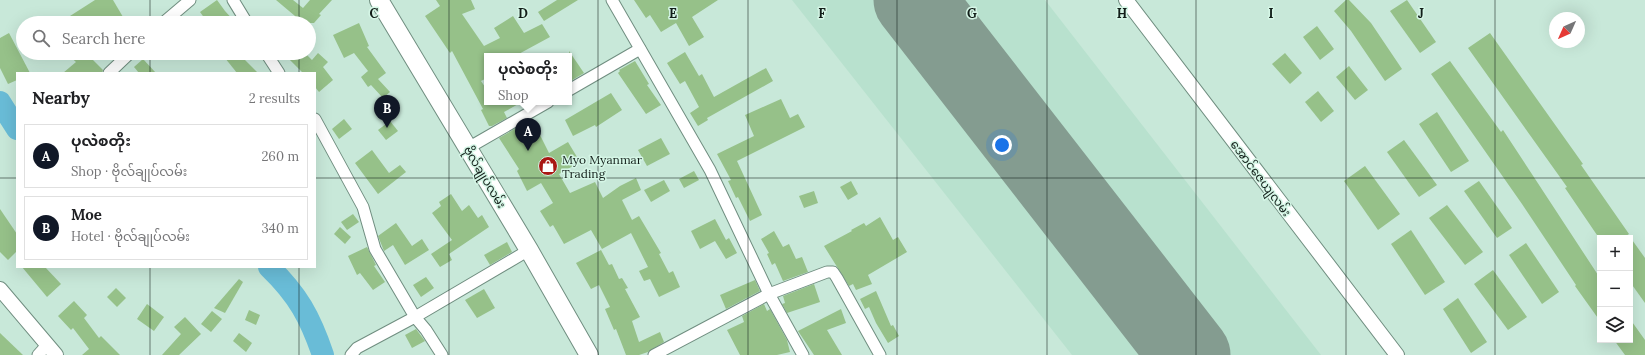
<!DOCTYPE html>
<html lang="en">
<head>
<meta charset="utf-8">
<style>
	:root { --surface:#fff; --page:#f6f6f6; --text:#202124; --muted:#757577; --line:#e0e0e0; --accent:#111827 }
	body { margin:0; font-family:Lora,"Noto Sans Myanmar",serif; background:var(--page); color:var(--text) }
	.controls { position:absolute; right:12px; bottom:12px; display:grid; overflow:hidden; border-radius:0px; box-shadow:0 4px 16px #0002 }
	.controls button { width:36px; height:36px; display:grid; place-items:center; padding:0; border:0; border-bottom:1px solid var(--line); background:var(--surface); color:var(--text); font:20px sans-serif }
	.compass { position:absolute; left:1549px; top:12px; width:36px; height:36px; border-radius:50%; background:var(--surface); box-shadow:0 4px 16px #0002; rotate:225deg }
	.you { position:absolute; left:1002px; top:145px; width:14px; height:14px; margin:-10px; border:3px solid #fff; border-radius:50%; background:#1a73e8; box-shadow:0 0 0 6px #1a73e833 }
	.badge { display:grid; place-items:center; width:26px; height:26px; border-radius:50%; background:var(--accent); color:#fff; font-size:13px; font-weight:700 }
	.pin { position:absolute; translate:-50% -33px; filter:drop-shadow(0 1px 2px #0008) }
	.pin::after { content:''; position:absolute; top:21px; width:14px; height:12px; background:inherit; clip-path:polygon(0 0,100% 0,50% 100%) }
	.popup { position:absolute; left:484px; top:53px; width:88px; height:52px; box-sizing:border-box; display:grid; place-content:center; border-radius:0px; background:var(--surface); filter:drop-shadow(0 1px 3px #0005); font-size:13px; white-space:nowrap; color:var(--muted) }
	.popup b { font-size:15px; color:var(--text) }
	.popup::after { content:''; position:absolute; left:50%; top:100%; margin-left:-8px; border:8px solid transparent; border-top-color:var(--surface) }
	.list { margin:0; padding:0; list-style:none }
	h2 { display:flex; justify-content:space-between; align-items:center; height:52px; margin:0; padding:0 16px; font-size:17px }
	h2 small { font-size:13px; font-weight:400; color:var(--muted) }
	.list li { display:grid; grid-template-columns:26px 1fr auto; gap:12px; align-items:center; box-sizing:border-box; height:64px; margin:0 8px 8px; padding:0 8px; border:1px solid var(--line); border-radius:0px }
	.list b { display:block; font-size:15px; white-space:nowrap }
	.list p { margin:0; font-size:13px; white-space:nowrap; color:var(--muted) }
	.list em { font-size:13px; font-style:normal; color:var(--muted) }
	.icon { flex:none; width:22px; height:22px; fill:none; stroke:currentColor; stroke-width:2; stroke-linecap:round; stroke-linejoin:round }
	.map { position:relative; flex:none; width:1645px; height:355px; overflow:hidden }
	.search { position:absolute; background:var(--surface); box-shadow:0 4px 16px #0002; left:16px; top:16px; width:300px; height:44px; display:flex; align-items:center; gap:10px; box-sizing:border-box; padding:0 14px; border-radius:22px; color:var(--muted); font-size:15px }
	.panel { position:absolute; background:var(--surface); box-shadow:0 4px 16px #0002; left:16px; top:72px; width:300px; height:196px; border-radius:0px }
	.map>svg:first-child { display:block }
</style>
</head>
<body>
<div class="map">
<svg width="1645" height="355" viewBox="0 0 1645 355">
	<rect width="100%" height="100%" fill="#c8e8d9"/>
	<path fill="#b8e1ce" d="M792 0H1045L1321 355H1072Z"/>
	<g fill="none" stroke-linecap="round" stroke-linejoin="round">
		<g stroke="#69bcd7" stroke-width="22">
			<path d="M0 102 17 129"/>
			<path d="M269 267C298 295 310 317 323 355"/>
		</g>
		<path stroke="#849c90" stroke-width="81" d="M914 0 1190 355"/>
	</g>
	<g fill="#96c189">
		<path d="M95 0H113L123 17 112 23H75L70 16Z"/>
		<path d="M217 0 225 11 236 23H208L200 12Z"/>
		<path d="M276 0H293L303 8 310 0H332L319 14 321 15 314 23H290L295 16Z"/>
		<path d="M436 0H471L475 9 462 14 484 46 500 38 494 28 513 16 524 33 542 24 550 37 515 56H487V78L481 81 487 90V102H522L504 112 507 118 492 126H489L481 110 483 109 452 51 450 53 425 16 440 6Z"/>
		<path d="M557 0H578L544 21 538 12Z"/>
		<path d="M634 0H718L692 17 704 37 689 46 676 23 661 32 650 15 646 18Z"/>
		<path d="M1346 0H1349L1371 23 1402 69 1385 81 1351 31 1334 11Z"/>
		<path d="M1407 0 1436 42 1420 53 1390 11Z"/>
		<path d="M359 23 369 46 367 47 386 73 378 79 390 92 383 98 371 85 368 87 361 77 368 71 354 53 344 58 333 35Z"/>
		<path d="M1317 26 1334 49 1320 60 1303 37Z"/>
		<path d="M9 33 30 73H17V80L8 84 0 68V38Z"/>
		<path d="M1490 33 1583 164 1581 165 1629 234 1623 238H1599L1565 188 1567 187 1468 48Z"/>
		<path d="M569 51 584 73 569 82Z"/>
		<path d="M685 52 699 76 702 74 714 97 766 68 773 81 707 118 708 120 698 126 690 113 699 107 685 81 680 84 667 63Z"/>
		<path d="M66 53H86L103 70 102 73H63L76 62Z"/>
		<path d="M221 53H238L258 73H237Z"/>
		<path d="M295 53H305L312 60 318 53 328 62 323 67 333 80 319 92 315 87V73H303L289 59Z"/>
		<path d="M1285 53 1302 73 1290 84 1272 64Z"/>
		<path d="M143 59 156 73H139L134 67Z"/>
		<path d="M635 61 649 84 647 85 661 105 646 114 618 73 620 71 619 70Z"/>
		<path d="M1450 61 1501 132 1503 130 1600 278V321L1575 286 1576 285 1522 204 1431 74Z"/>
		<path d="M1349 66 1368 90 1355 100 1336 77Z"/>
		<path d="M1318 91 1334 111 1321 122 1305 102Z"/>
		<path d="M611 93 622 110 596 127 595 125 573 136 565 120Z"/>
		<path d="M781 99 790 118 798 114 805 127 737 161 762 215 750 221 738 197 736 198 728 181 731 180 717 154 754 136 745 115Z"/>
		<path d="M1437 112 1469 161 1451 172 1419 124Z"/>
		<path d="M344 119 352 129 339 139 332 129Z"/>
		<path d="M532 119 549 153 568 142 580 162 559 174 570 193 595 182 603 198 620 186 636 178 641 190 622 200 632 220 639 216 661 253 659 254 669 273 673 271 680 287 659 297 650 279 644 281 639 271 648 267 631 233 602 249 591 230 564 244 553 225 550 227 540 211 553 203 541 183 527 191 517 171 519 169 499 138Z"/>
		<path d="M390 121 398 131 386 140 378 130Z"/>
		<path d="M661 138 670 154 647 166 638 150Z"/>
		<path d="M1404 140 1437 185 1419 197 1387 152Z"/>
		<path d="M372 150 389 173 400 165 406 172 378 194 355 163Z"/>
		<path d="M1365 166 1400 214 1378 230 1344 181Z"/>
		<path d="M694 171 699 180 684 188 679 179Z"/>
		<path d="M664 180 670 191 651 202 644 190Z"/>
		<path d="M851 181 858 194 848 200 840 187Z"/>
		<path d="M1479 181 1512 228 1497 238 1464 191Z"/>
		<path d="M814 191 818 203 804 208 799 196Z"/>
		<path d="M451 194 462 211 469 205 478 218 482 215 489 227 449 254 452 260 440 267 431 254 452 240 432 213 441 206 439 202Z"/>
		<path d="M1447 205 1483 252 1465 265 1429 218Z"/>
		<path d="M0 209 17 234V251L8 260 0 252Z"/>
		<path d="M353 214 359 222 347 230 341 222Z"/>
		<path d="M880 217 893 240 898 237 907 252 868 275 872 284 856 290 853 284 849 286 824 246 852 231 851 230 864 223 866 226Z"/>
		<path d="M715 219 726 240 729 238 737 253 726 259 715 241 700 249 691 231Z"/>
		<path d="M396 223 412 246 422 239 429 250 405 265 393 245 384 251 378 236Z"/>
		<path d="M340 227 351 237 345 244 334 234Z"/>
		<path d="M1411 230 1445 282 1425 295 1391 244Z"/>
		<path d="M774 231 783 247 789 244 796 259 802 257 808 272 783 281 775 263 772 265 767 254 769 253 761 239Z"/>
		<path d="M1630 237 1645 258V303L1630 282Z"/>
		<path d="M507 242 512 252 490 265 484 255Z"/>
		<path d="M1526 243 1559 292 1542 304 1509 255Z"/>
		<path d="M367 247 376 265 374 266 385 282 373 290 360 273 357 275 348 256Z"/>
		<path d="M601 250 609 265 612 264 619 279 622 278 628 288 625 289 640 317 632 321 639 342 660 332 664 342 648 352 639 355H626L616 329 614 330 605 309 610 307 599 285 591 289 576 263Z"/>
		<path d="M22 267H45L61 284 47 297Z"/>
		<path d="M1493 270 1527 317 1508 330 1474 284Z"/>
		<path d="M426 277 434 288 421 297 413 285Z"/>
		<path d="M239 279 243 282 225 313 214 308Z"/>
		<path d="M755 280 760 291 726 309 720 295Z"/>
		<path d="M814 284 820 302 787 313 782 304 785 303 783 296Z"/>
		<path d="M116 288 126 298 117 307 107 297Z"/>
		<path d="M484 289 495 308 477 318 465 300Z"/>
		<path d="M876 291 891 326 893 325 899 336 888 343 876 323 869 307 865 309 860 299Z"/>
		<path d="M1458 298 1487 342 1471 353 1443 309Z"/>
		<path d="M74 301 87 315 84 318 99 338 101 336 120 355H82L89 349 73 328 71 330 58 316Z"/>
		<path d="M147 304 164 317 154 331 137 319Z"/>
		<path d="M764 304 767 311 770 309 787 340 790 352 777 355H740L727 330 744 322 742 316Z"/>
		<path d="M841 309 846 323 827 330 842 355H814L798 331Z"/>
		<path d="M249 310 260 315 256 325 245 320Z"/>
		<path d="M212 311 222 319 211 332 201 324Z"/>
		<path d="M185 317 201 334 179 355H162L181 334 174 327Z"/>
		<path d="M1630 319 1645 340V355H1625L1614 340H1630Z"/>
		<path d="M416 329 425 341 412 348 405 335Z"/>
		<path d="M0 333 23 355H0Z"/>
		<path d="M239 333 252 343 246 352 233 341Z"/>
	</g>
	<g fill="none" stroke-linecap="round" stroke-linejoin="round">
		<g stroke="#708e80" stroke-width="13">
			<g id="minor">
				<path d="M233 0 247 23"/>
				<path d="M612 0 710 170 769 294 803 355"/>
				<path d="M163 23 190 0"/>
				<path d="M266 53 279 73"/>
				<path d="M109 73 130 53"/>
				<path d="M569 90 640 49"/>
				<path d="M315 119 363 207 375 249 415 317 529 250"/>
				<path d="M468 148 548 102"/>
				<path d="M38 355 47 345"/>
				<path d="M351 355 357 348 415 317 426 330 442 355"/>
				<path d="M654 355 769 294 827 272H833L837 278 880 355"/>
			</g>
		</g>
		<g stroke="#708e80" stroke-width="16">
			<g id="tertiary">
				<path d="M1126 0 1397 355"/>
				<path d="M0 289 56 355"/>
			</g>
		</g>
		<g stroke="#708e80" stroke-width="20">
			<path id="trunk" d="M379 0 529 250 589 355"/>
		</g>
		<use href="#minor" stroke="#fff" stroke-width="11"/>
		<use href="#tertiary" stroke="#fff" stroke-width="14"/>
		<use href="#trunk" stroke="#fff" stroke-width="18"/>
	</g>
	<path fill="none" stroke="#121e19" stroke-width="1" stroke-opacity="0.55" d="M150 0V23M299 0V23M449 0V355M598 0V355M748 0V355M897 0V355M1047 0V355M1196 0V355M1346 0V355M1495 0V355M150 53V73M299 53V73M0 178H17M315 178H1645M150 267V355M299 267V355"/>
	<defs>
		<g id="shop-disc" transform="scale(1)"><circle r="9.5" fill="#a91713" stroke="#d5f6e6"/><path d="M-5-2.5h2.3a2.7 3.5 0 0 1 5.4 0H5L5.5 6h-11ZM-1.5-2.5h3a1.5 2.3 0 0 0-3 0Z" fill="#fff"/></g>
	</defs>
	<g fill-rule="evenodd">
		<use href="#shop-disc" x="548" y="166"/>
	</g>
	<g text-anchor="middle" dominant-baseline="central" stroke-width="3" stroke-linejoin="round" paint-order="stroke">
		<g font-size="12" fill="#121e19" stroke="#d5f6e6" text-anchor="start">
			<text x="562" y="159">Myo Myanmar<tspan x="562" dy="14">Trading</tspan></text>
		</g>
		<g font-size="12" fill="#121e19" stroke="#d5f6e6">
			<text transform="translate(485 177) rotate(59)">ဗိုလ်ချုပ်လမ်း</text>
			<text transform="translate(1261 178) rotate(53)">အောင်ဇေယျလမ်း</text>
		</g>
	</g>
	<g font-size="13" text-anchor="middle" font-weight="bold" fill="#121e19" stroke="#d5f6e6" stroke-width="3" stroke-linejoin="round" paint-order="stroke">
		<text x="374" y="18">C</text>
		<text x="523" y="18">D</text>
		<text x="673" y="18">E</text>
		<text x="822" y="18">F</text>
		<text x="972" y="18">G</text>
		<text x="1122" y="18">H</text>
		<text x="1271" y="18">I</text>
		<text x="1421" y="18">J</text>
	</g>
</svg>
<div class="controls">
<button>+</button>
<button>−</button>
<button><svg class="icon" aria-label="layers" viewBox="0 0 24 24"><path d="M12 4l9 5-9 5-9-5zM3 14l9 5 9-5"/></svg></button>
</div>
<svg class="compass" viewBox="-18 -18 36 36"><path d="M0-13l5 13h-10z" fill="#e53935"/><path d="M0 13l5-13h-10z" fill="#757577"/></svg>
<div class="you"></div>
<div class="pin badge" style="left:528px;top:151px">A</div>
<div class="popup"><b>ပုလဲစတိုး</b>Shop</div>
<div class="pin badge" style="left:387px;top:128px">B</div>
<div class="search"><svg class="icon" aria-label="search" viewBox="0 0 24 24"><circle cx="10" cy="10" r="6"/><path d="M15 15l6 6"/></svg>Search here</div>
<section class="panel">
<h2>Nearby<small>2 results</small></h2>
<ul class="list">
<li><span class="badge">A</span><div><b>ပုလဲစတိုး</b><p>Shop · ဗိုလ်ချုပ်လမ်း</p></div><em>260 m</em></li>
<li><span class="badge">B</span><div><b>Moe</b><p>Hotel · ဗိုလ်ချုပ်လမ်း</p></div><em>340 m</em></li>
</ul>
</section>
</div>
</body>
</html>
